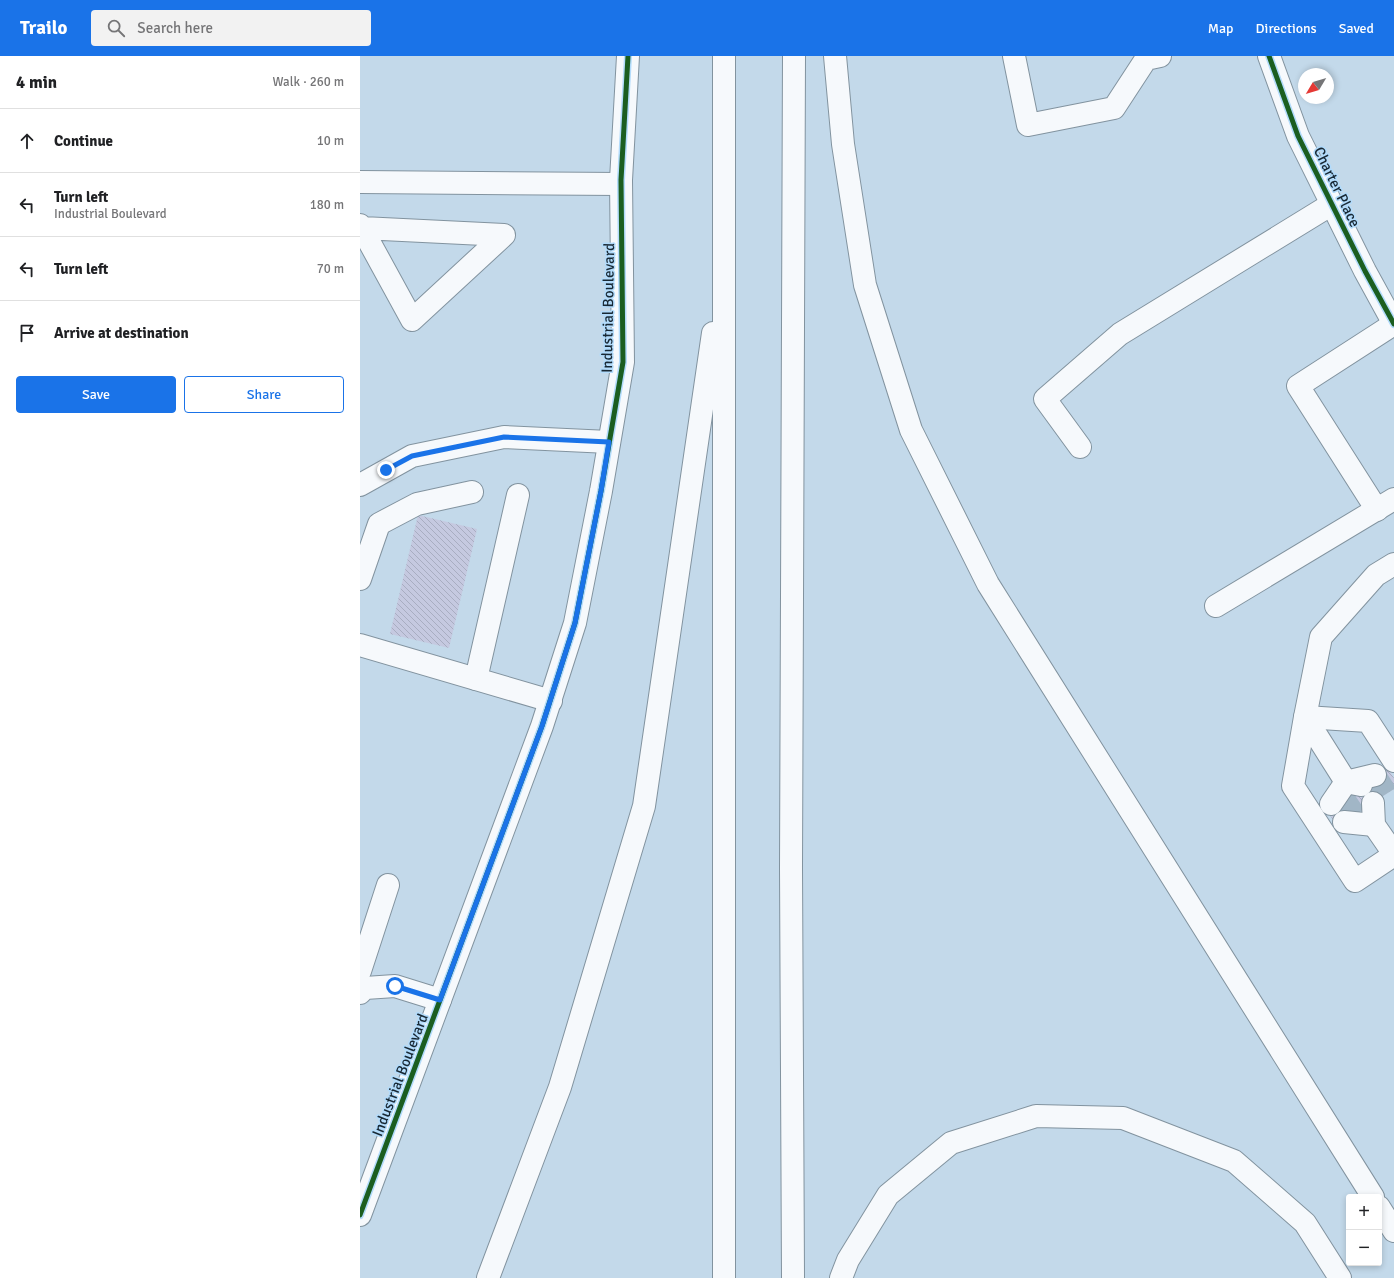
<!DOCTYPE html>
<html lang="en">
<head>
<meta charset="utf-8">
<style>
	:root { --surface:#fff; --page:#f2f2f2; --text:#202124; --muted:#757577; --line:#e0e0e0; --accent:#1a73e8 }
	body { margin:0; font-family:Signika,sans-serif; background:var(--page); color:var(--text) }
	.controls { position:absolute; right:12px; bottom:12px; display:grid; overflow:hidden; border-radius:4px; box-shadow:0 2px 6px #0003 }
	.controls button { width:36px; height:36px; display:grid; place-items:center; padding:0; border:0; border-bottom:1px solid var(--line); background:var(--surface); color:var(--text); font:20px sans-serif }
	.compass { position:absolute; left:938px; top:12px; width:36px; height:36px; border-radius:50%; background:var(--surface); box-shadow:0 2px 6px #0003; rotate:232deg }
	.stop { position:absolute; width:12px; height:12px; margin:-9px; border:3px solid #1a73e8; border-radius:50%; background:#fff }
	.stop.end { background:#1a73e8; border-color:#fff; box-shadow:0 1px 4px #0008 }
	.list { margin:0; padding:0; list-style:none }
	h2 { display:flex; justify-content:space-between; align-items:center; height:52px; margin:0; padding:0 16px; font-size:17px }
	h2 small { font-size:13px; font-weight:400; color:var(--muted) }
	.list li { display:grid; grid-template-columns:26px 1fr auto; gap:12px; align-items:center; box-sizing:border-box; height:64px; padding:0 16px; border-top:1px solid var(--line) }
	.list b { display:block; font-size:15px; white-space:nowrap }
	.list p { margin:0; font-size:13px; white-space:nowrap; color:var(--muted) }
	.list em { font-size:13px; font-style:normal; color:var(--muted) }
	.actions { display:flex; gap:8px; padding:12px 16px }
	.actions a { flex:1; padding:9px 0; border:1px solid var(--accent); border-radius:4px; text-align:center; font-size:14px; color:var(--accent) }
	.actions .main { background:var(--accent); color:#fff }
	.icon { flex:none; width:22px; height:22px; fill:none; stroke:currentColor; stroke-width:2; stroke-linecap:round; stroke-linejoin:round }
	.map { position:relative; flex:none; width:1034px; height:1222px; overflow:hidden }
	header { display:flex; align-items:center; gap:24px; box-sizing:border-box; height:56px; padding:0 20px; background:var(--accent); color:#fff }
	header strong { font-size:19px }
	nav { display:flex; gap:22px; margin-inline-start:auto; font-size:14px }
	.search { width:280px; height:36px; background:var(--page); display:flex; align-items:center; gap:10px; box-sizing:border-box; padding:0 14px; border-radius:4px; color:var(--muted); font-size:15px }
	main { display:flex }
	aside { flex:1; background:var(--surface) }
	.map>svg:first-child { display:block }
</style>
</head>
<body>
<header>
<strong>Trailo</strong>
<div class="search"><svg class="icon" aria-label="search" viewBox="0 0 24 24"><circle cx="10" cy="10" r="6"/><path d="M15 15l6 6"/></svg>Search here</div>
<nav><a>Map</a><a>Directions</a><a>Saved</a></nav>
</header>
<main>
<aside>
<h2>4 min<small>Walk · 260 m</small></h2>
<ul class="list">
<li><svg class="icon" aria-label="ahead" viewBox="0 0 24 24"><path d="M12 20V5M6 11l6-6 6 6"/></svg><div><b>Continue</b></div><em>10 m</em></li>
<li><svg class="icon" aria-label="left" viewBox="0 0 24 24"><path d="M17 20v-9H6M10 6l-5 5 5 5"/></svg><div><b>Turn left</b><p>Industrial Boulevard</p></div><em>180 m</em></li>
<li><svg class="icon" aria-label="left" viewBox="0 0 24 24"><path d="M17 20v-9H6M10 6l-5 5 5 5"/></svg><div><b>Turn left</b></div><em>70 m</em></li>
<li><svg class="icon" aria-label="arrive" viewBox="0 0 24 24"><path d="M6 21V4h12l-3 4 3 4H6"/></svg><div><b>Arrive at destination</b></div></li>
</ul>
<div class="actions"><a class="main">Save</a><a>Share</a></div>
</aside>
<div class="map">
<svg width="1034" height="1222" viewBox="0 0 1034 1222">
	<defs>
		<pattern id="building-back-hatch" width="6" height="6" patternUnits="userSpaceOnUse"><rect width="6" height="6" fill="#c5c9e0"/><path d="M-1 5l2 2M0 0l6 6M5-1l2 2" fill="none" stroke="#a8adc1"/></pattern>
	</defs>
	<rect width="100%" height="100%" fill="#c3d9ea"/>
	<g fill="url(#building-back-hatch)">
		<path d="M58 459 117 473 89 592 30 578Z"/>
		<path d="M1027 711 1034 722V733L977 770 965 752Z"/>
	</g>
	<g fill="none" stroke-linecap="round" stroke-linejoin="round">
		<g stroke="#a1b6c6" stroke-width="22" stroke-dasharray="22 11" stroke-linecap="butt">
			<path d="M1015 719 1027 738"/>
			<path d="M983 741 995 759"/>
		</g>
		<g stroke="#82939f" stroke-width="24">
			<g id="minor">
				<path d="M654 0 668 69 754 52 786 3 800 0"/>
				<path d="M909 0 938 80 1005 215 1034 268"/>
				<path d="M0 126 261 128"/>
				<path d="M0 169 52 264 144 179 2 172"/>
				<path d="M720 391 685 343 760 278 972 148"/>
				<path d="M0 429 52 400 144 381 249 386"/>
				<path d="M1017 454 938 330 1034 268"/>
				<path d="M0 523 19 468 57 448 112 436"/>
				<path d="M856 550 1034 443"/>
				<path d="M0 589 191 645"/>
				<path d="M116 623 158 439"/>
				<path d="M1001 729 986 726 945 661 961 581 1016 519 1034 508"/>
				<path d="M1013 747 1014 769 1034 798"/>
				<path d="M971 748 986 726 1015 719"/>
				<path d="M984 766 1014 769"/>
				<path d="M1034 799 995 825 933 730 945 661 1008 665 1034 705"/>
				<path d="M0 915 28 829"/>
				<path d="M0 937 5 932 35 930 80 944"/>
				<path d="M0 1159 182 670 215 567 241 435 263 306 261 124 268 0"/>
			</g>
		</g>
		<g stroke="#82939f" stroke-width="24">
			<g id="highway">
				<path d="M475 0 483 88 505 229 551 374 628 528 1013 1141"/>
				<path d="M1019 1151 1034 1175"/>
				<path d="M128 1222 200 1031 284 750 353 277"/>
				<path d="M364 1222V0"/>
				<path d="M433 1222 431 812 434 0"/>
				<path d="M481 1222 488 1204 528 1139 591 1087 676 1060 763 1062 874 1105 945 1167 980 1222"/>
			</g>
		</g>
		<use href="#minor" stroke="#f6f9fc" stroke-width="22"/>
		<use href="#highway" stroke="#f6f9fc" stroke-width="22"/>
		<g stroke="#b2dbfb" stroke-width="8">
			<g id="cycleway">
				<path d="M909 0 938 80 1005 215 1034 268"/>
				<path d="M0 1159 182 670 215 567 241 435 263 306 261 124 268 0"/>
			</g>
		</g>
		<use href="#cycleway" stroke="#1b5e20" stroke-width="5"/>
	</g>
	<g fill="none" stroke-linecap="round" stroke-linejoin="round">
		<path stroke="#1a73e8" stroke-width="5" d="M26 414 52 400 144 381 249 386 241 435 215 567 182 670 80 944 35 930"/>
	</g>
	<g text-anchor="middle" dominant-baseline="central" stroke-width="3" stroke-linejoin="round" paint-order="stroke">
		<g font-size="15" fill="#182834" stroke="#b2dbfb">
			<text transform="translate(977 131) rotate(64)">Charter Place</text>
			<text transform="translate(248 252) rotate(-89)">Industrial Boulevard</text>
			<text transform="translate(40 1019) rotate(-69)">Industrial Boulevard</text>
		</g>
	</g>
</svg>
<div class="controls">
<button>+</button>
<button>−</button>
</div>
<svg class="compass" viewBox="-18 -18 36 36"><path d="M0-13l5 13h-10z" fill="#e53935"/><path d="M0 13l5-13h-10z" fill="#757577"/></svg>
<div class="stop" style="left:35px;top:930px"></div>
<div class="stop end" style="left:26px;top:414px"></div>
</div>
</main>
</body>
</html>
